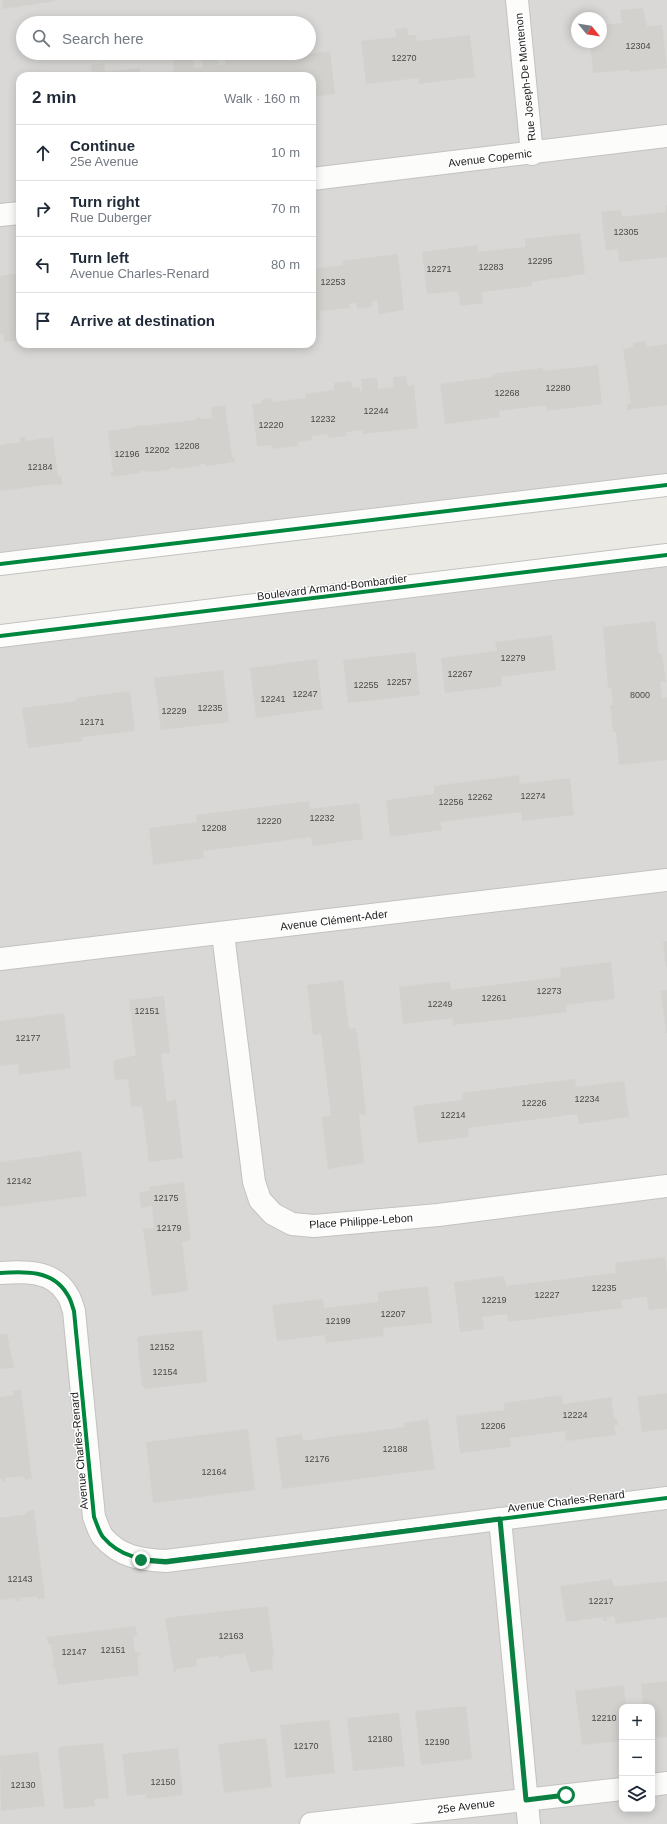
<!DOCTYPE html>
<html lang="en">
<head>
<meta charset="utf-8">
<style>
	:root { --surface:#fff; --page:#f2f2f3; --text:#1f2937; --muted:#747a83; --line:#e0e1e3 }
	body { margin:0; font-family:Arial,sans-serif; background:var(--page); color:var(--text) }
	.controls { position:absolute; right:12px; bottom:12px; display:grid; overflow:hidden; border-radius:8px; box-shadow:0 2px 10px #0003 }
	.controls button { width:36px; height:36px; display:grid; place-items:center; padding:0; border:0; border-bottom:1px solid var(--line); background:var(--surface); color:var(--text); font:20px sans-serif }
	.compass { position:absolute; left:571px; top:12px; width:36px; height:36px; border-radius:50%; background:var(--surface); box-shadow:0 2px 10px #0003; rotate:120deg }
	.stop { position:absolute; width:12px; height:12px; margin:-9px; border:3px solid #0b8043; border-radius:50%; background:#fff }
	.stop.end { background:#0b8043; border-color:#fff; box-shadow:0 1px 4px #0008 }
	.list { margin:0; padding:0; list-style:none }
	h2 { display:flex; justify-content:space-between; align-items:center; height:52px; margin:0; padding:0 16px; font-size:17px }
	h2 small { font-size:13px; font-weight:400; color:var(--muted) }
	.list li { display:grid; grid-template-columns:26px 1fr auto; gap:12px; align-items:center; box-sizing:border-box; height:56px; padding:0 16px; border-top:1px solid var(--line) }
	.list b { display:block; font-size:15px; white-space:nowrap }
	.list p { margin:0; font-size:13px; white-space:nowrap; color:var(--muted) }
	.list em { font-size:13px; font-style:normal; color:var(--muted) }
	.icon { flex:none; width:22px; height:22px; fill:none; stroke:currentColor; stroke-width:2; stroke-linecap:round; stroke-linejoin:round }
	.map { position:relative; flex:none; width:667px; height:1824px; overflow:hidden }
	.search { position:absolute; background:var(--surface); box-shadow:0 2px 10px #0003; left:16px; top:16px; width:300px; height:44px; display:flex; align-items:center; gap:10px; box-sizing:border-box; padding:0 14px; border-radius:22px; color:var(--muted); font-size:15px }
	.panel { position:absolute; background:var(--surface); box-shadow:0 2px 10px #0003; left:16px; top:72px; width:300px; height:276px; border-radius:12px }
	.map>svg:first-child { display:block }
</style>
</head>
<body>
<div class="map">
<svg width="667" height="1824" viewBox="0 0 667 1824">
	<rect width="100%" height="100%" fill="#eae9e4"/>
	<g fill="#d9d8d6" fill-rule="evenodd">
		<path d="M0 0H667V478L0 564ZM577 18H601V42H577ZM23 23H309V53H23ZM20 76H312V344H20Z"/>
		<path d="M667 555V1824H0V641ZM622 1707H652V1809H622Z"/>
	</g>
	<g fill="#d3d1cd">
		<path d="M2 0H55L56 1 3 9Z"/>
		<path d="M643 8 647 26 662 25 667 68 630 72V70L593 73 590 42H601V25L622 23 620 10Z"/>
		<path d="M407 28 408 35H416L417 41 470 35 475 77 419 84V78L366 84 361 41 396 37 395 29Z"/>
		<path d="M330 51 335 94 312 97V76H173L172 70H174L173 57 193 55 194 68 203 67 202 59 217 57 219 65 225 64V60L257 56V53H275L276 58Z"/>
		<path d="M104 63 105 72 140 68V76H85L84 74 92 73 91 65Z"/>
		<path d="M667 205V257L619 262 618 249 606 251 601 212 621 210 622 217 666 212 665 206Z"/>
		<path d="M580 233 585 274 532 282V286L482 292 483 303 460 306 458 291 427 294 422 252 478 245V252L525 247V239Z"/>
		<path d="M398 254 404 310 379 314 377 300 372 301V307L357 309 356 303 349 304 350 308 319 311 320 320 312 321V269L343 265 342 261Z"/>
		<path d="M20 273V340L4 342 3 333 0 334V276Z"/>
		<path d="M646 341 647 347 667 344V405L627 410V404L631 403 623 349 633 347V343Z"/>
		<path d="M598 365 602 404 547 411 546 405 499 411 500 417 445 424 440 384 493 377 492 374 517 371 543 368V371Z"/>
		<path d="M406 376 408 386 414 385 418 428 363 434V430L346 432 347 436 328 438V434L312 436V440L298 442V446L272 449 271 445 257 446 252 404 261 403V400L271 398 272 402 306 398 305 394 334 390V383L351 381 352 388 360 387V391H362L361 379 377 378 378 389 394 387 393 377Z"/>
		<path d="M225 405 232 457H234L235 462 206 466 205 463 202 464H200V466L176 469 175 467 170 468V470L146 472V471H141L140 473 111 477V472H113L108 431 135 427 137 425H140L141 426 195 420V418L200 417V419L212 418 211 407Z"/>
		<path d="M25 437 26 441 53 437 58 477 61 476 62 485 53 484 0 491V445L20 442V438Z"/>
		<path d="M655 621 659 654 662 653 666 682H660L662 698 667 697V760L619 765 616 732H613L610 705H613L611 687 608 688 603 627Z"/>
		<path d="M552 635 556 670 501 677 502 686 445 693 441 658 497 651 495 642Z"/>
		<path d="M415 652 420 695 348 703 343 660Z"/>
		<path d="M317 659 323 709 256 718 250 668Z"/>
		<path d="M223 670 229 722 161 730 154 678Z"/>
		<path d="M130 691 135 731 82 737V741L28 748 22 708 76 701V698Z"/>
		<path d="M519 775 520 784 570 778 574 815 522 821 521 812 440 822 442 830 390 837 386 800 434 794V786Z"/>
		<path d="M309 801 310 809 359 803 363 839 312 846 311 837 203 851 204 858 153 865 149 828 197 822 196 815Z"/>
		<path d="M667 941V966L666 967 663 942Z"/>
		<path d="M611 962 615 999 566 1005 567 1012 510 1019 453 1025V1018L403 1024 399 987 450 981 451 990 561 977 560 968Z"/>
		<path d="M343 980 349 1029 356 1028 360 1057 366 1114 359 1115 364 1163 328 1169 322 1117 331 1116 321 1034 313 1035 307 985Z"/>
		<path d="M667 990V1033H666L661 991Z"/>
		<path d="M164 996 170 1053 161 1054 167 1102 176 1100 183 1158 149 1162 142 1106 131 1107 128 1079 115 1080 113 1061 136 1055 129 1000Z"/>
		<path d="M64 1013 71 1068 19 1075 18 1064 0 1066V1021Z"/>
		<path d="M575 1079 576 1087 624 1081 629 1117 579 1124 577 1114 468 1128 469 1137 418 1143 413 1106 462 1100V1093Z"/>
		<path d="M81 1151 87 1196 0 1207V1162Z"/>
		<path d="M184 1182 191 1240 182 1242 188 1291 152 1296 143 1229 154 1228 152 1206 141 1208 139 1192 150 1191 149 1187Z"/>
		<path d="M665 1257 667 1273V1308L649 1310 647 1297H644L621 1300 622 1308 508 1322 507 1314 482 1317 484 1329 460 1332 454 1282 504 1276 506 1286 616 1273 615 1263Z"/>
		<path d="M428 1286 432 1323 383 1328 384 1336 326 1343 325 1335 277 1341 272 1305 323 1299 324 1308 378 1302V1292Z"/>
		<path d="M202 1330 207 1382 144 1389 145 1386 142 1387 137 1338 140 1336Z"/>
		<path d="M0 1334H7L14 1368 0 1369Z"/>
		<path d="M21 1390 32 1479 25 1480 24 1476 5 1478V1482H2V1479H0V1397L13 1395V1391Z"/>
		<path d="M667 1393V1429L642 1432 637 1397Z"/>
		<path d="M562 1395 563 1404 611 1397 614 1419H617L618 1425H614L616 1435 566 1441 565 1431 510 1438 511 1447 460 1453 456 1416 505 1410 504 1403Z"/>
		<path d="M428 1419 435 1469 282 1489 276 1438 302 1434 303 1441 329 1437 405 1427 404 1423Z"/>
		<path d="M248 1429 255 1490 153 1503 146 1442Z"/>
		<path d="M34 1510 45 1598 38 1599 37 1596 20 1598V1601H17L16 1598 0 1600V1518L27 1514V1511Z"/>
		<path d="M612 1579 614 1587 667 1581V1617L616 1624 614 1616 607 1617V1621H604L603 1617 566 1622 560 1586Z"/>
		<path d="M268 1606 274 1656 272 1657 273 1669 250 1672 245 1653 224 1656V1657L221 1658H219L218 1656 196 1659 197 1666 176 1669V1672L174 1673 165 1618Z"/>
		<path d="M136 1626 137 1635 133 1636 135 1652H139L140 1656 137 1657 139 1675 58 1685 55 1667H53L52 1663H54L51 1644H48L47 1637Z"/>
		<path d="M667 1681V1737L652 1738V1707H643L641 1684Z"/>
		<path d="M624 1685 626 1707H622V1741L582 1745 575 1691Z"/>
		<path d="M466 1706 472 1759 421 1765 415 1711Z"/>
		<path d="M399 1713 405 1766 353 1771 347 1718Z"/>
		<path d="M329 1720 335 1773 286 1778 280 1725Z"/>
		<path d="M266 1738 272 1787 224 1793 218 1744Z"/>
		<path d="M103 1743 109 1798 94 1799 95 1806 64 1809 58 1747Z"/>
		<path d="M178 1748 183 1795 147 1799 146 1794 127 1796 122 1754Z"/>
		<path d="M38 1752 45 1806 1 1811 0 1756Z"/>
	</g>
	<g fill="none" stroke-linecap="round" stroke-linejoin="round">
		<g stroke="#c3c2c0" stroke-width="24">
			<g id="minor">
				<path d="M517 0 532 154"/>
				<path d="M312 179 667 136"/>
				<path d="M0 215 20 213"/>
				<path d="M223 934 254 1182 260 1200 273 1214 292 1224 314 1226 438 1215 667 1186"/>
				<path d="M0 959 667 880"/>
				<path d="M0 1273C24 1271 53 1270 67 1294 71 1299 72 1306 74 1311L94 1517C97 1524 99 1532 103 1537 120 1557 142 1560 166 1561L667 1498"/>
				<path d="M500 1519 529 1824"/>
				<path d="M652 1785 667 1783"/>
				<path d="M311 1824 622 1789"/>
			</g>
		</g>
		<g stroke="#c3c2c0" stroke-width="24">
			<g id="tertiary">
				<path d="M0 564 667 485"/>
				<path d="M0 636 667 555"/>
			</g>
		</g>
		<use href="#minor" stroke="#fcfcfb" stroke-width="22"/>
		<use href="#tertiary" stroke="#fcfcfb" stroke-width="22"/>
		<g stroke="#fff" stroke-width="6">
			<g id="cycleway">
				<path d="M0 564 667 485"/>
				<path d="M0 636 667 555"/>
				<path d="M0 1273C24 1271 53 1270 67 1294 71 1299 72 1306 74 1311L94 1517C97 1524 99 1532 103 1537 120 1557 142 1560 166 1561L667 1498"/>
			</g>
		</g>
		<use href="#cycleway" stroke="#00873e" stroke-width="4"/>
	</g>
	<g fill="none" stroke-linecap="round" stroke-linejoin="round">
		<path stroke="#0b8043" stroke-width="5" d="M141 1560 166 1562 500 1519 526 1800 566 1795"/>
	</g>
	<g text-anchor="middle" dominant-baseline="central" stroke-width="3" stroke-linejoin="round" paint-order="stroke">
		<g font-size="9" fill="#4a4948">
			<text x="638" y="46">12304</text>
			<text x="404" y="58">12270</text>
			<text x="626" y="232">12305</text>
			<text x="540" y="261">12295</text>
			<text x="491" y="267">12283</text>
			<text x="439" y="269">12271</text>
			<text x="333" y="282">12253</text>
			<text x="558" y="388">12280</text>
			<text x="507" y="393">12268</text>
			<text x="376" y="411">12244</text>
			<text x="323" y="419">12232</text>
			<text x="271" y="425">12220</text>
			<text x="187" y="446">12208</text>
			<text x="157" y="450">12202</text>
			<text x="127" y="454">12196</text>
			<text x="40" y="467">12184</text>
			<text x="513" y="658">12279</text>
			<text x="460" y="674">12267</text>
			<text x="399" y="682">12257</text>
			<text x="366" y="685">12255</text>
			<text x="305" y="694">12247</text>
			<text x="640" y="695">8000</text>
			<text x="273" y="699">12241</text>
			<text x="210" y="708">12235</text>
			<text x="174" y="711">12229</text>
			<text x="92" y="722">12171</text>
			<text x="533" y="796">12274</text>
			<text x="480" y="797">12262</text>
			<text x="451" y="802">12256</text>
			<text x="322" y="818">12232</text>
			<text x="269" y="821">12220</text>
			<text x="214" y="828">12208</text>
			<text x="549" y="991">12273</text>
			<text x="494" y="998">12261</text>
			<text x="440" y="1004">12249</text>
			<text x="147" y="1011">12151</text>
			<text x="28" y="1038">12177</text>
			<text x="587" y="1099">12234</text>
			<text x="534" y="1103">12226</text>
			<text x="453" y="1115">12214</text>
			<text x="19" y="1181">12142</text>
			<text x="166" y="1198">12175</text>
			<text x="169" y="1228">12179</text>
			<text x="604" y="1288">12235</text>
			<text x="547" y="1295">12227</text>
			<text x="494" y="1300">12219</text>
			<text x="393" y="1314">12207</text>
			<text x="338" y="1321">12199</text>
			<text x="162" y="1347">12152</text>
			<text x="165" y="1372">12154</text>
			<text x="575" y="1415">12224</text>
			<text x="493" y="1426">12206</text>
			<text x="395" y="1449">12188</text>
			<text x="317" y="1459">12176</text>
			<text x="214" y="1472">12164</text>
			<text x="20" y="1579">12143</text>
			<text x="601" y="1601">12217</text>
			<text x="231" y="1636">12163</text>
			<text x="113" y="1650">12151</text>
			<text x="74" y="1652">12147</text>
			<text x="604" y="1718">12210</text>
			<text x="380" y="1739">12180</text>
			<text x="437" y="1742">12190</text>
			<text x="306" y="1746">12170</text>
			<text x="163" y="1782">12150</text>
			<text x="23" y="1785">12130</text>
		</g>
		<g font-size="11" fill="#1c1c1c" stroke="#fff">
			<text transform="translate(525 77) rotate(-96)">Rue Joseph-De Montenon</text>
			<text transform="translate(490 158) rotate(-7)">Avenue Copernic</text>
			<text transform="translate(332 587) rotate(-7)">Boulevard Armand-Bombardier</text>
			<text transform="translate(334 920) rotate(-7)">Avenue Clément-Ader</text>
			<text transform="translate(361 1221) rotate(-4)">Place Philippe-Lebon</text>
			<text transform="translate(79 1451) rotate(-95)">Avenue Charles-Renard</text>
			<text transform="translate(566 1501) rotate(-7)">Avenue Charles-Renard</text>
			<text transform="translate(466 1806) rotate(-7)">25e Avenue</text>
		</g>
	</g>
</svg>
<div class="controls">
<button>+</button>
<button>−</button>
<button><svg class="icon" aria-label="layers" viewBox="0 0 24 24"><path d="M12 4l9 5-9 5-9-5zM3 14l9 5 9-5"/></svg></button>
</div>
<svg class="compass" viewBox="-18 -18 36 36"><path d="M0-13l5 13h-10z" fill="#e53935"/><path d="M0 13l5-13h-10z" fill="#747a83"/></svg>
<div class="stop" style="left:566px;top:1795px"></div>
<div class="stop end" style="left:141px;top:1560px"></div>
<div class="search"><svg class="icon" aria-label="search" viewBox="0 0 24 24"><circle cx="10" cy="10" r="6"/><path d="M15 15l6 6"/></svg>Search here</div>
<section class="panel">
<h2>2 min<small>Walk · 160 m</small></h2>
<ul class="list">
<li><svg class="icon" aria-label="ahead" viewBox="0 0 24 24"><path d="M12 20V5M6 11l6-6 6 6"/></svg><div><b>Continue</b><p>25e Avenue</p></div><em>10 m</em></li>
<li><svg class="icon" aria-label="right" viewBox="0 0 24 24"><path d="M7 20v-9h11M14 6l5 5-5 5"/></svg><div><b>Turn right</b><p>Rue Duberger</p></div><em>70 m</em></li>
<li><svg class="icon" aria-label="left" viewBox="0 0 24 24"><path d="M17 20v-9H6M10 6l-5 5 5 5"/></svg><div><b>Turn left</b><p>Avenue Charles-Renard</p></div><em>80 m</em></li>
<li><svg class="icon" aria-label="arrive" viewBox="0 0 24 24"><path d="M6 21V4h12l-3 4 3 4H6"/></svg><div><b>Arrive at destination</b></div></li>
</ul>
</section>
</div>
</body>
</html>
